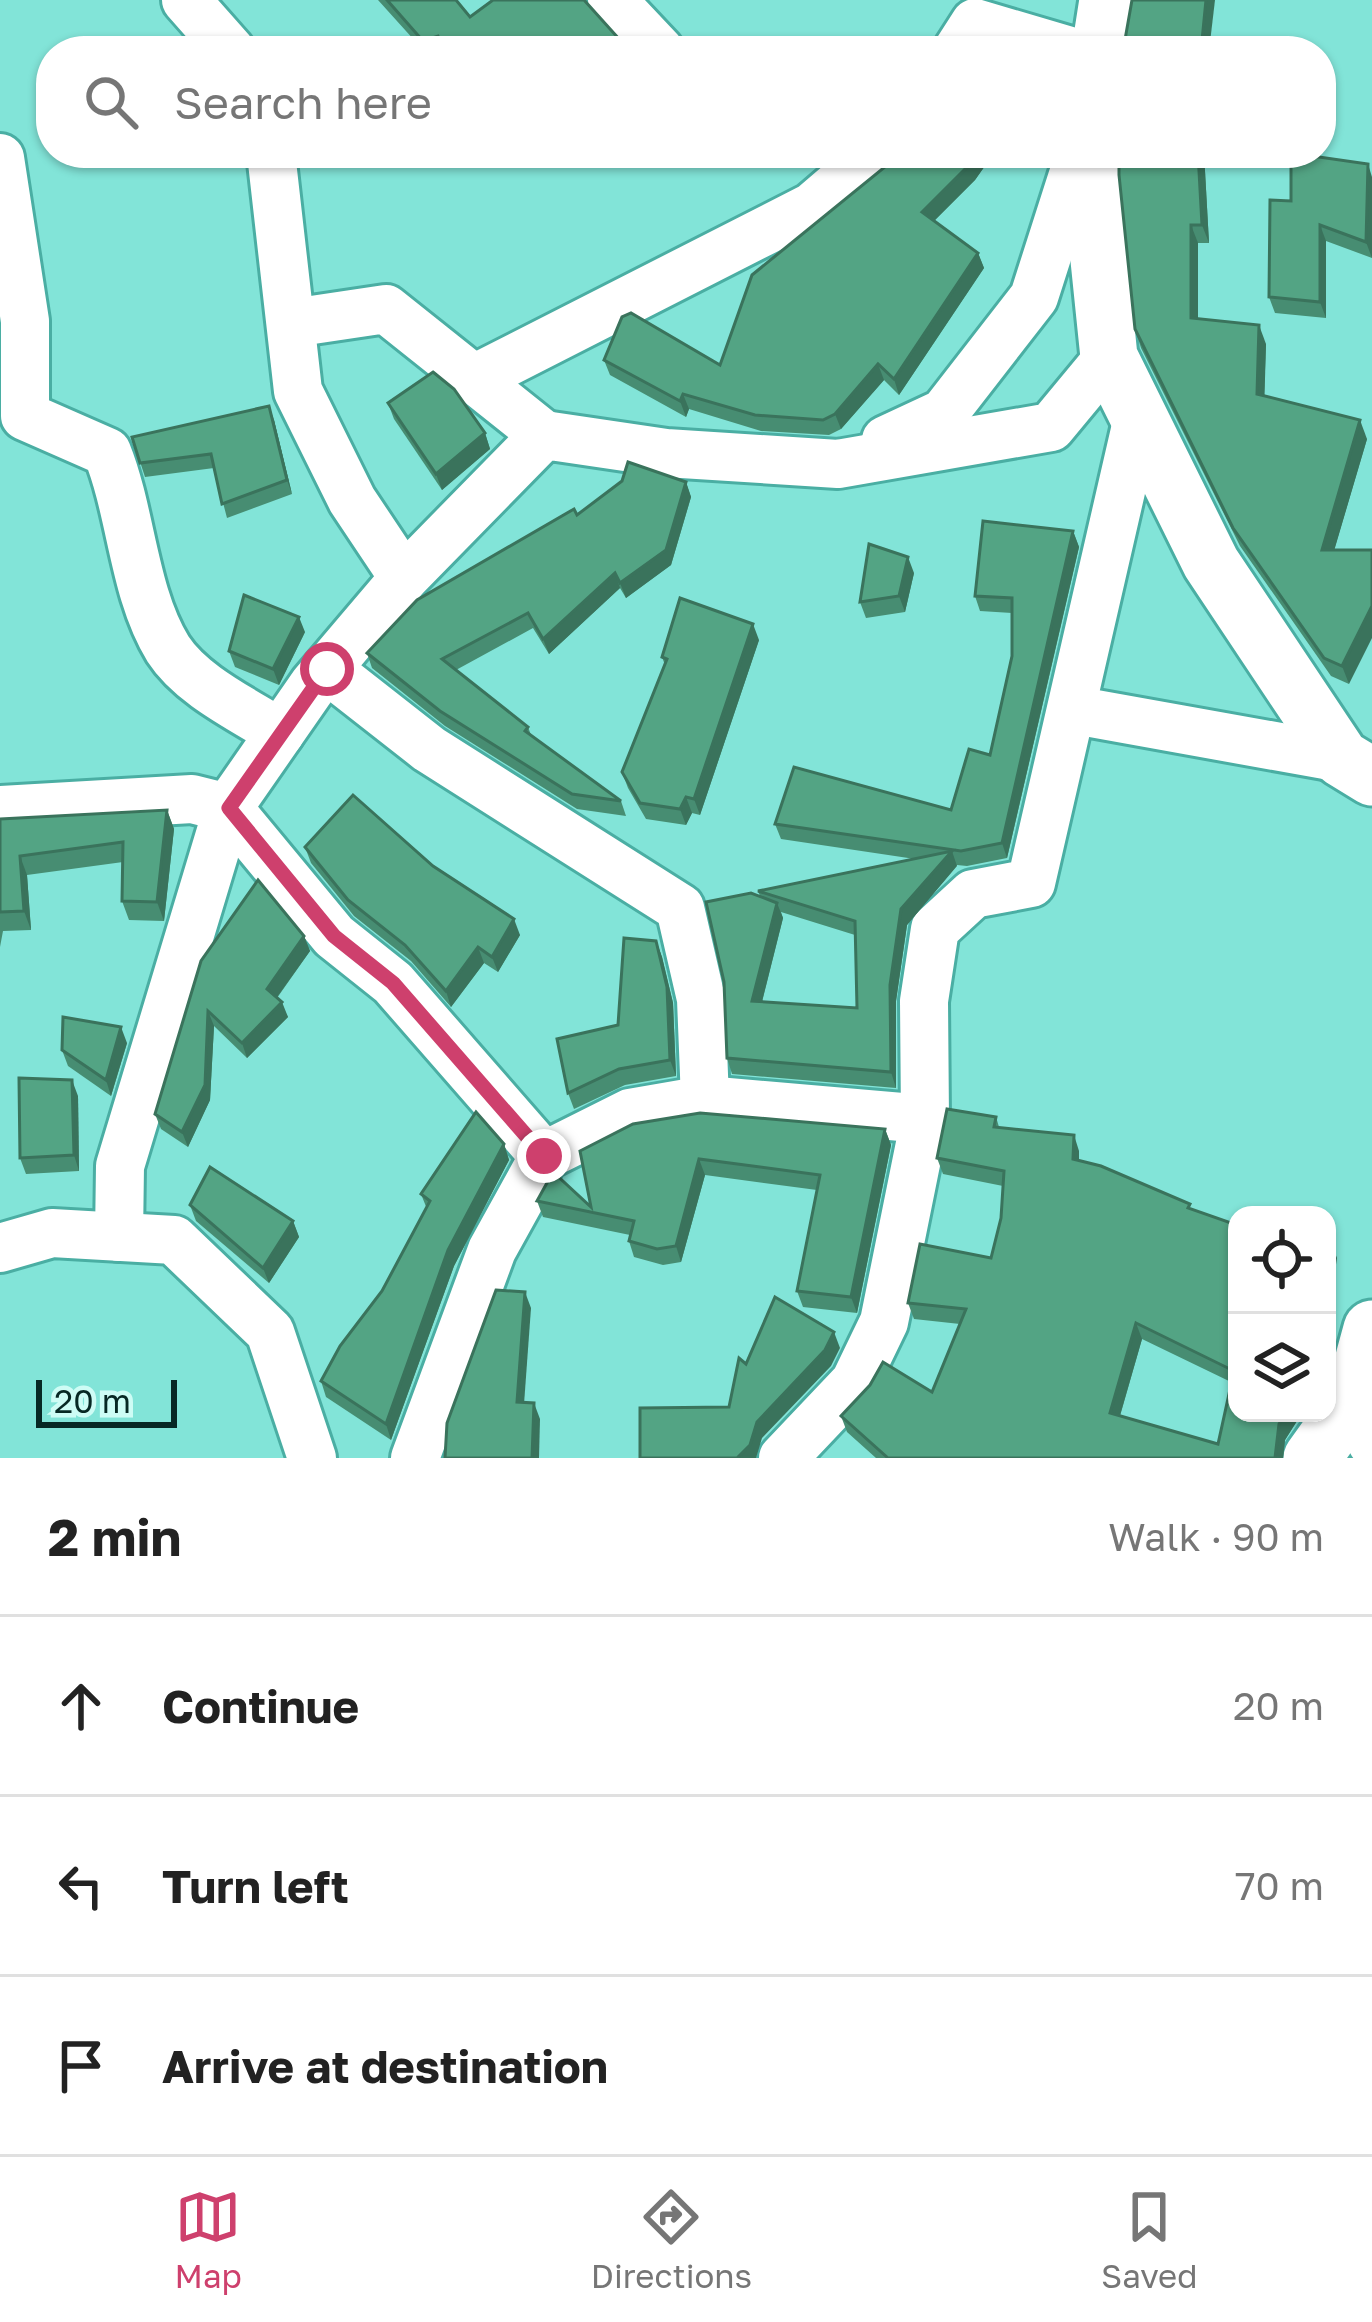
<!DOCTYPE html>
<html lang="en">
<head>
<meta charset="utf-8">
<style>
	:root { --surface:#fff; --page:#f6f6f6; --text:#222; --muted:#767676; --line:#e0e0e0; --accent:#ce406d }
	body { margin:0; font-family:"Golos Text",sans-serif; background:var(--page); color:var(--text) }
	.controls { position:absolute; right:36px; bottom:36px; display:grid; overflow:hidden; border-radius:24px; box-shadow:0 3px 9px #0004 }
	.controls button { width:108px; height:108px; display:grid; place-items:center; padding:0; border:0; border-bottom:3px solid var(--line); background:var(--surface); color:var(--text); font:60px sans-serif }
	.scale { position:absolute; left:36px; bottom:30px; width:141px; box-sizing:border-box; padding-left:12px; border:6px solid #072824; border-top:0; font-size:33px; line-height:42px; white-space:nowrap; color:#072824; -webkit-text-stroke:9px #cefcf5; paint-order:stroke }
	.stop { position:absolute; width:36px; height:36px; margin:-27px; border:9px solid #ce406d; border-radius:50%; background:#fff }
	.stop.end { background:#ce406d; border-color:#fff; box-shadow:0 3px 12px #0008 }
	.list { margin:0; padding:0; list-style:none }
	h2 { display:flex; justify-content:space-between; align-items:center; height:156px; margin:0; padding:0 48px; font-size:51px }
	h2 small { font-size:39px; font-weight:400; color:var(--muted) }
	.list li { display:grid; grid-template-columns:78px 1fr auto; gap:36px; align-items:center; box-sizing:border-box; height:180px; padding:0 48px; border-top:3px solid var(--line) }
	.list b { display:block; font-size:45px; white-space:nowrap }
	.list em { font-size:39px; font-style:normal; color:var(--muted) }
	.icon { flex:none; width:66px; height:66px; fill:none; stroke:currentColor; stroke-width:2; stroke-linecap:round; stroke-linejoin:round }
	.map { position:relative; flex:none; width:1372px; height:1458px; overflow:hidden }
	.search { position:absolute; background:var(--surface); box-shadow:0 3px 9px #0004; left:36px; right:36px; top:36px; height:132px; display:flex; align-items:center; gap:30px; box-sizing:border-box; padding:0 42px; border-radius:48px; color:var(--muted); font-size:45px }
	.sheet { height:696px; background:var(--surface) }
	nav { display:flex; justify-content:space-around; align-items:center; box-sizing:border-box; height:168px; border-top:3px solid var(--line); background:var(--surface); font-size:33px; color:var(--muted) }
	nav a { display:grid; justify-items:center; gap:6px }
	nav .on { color:var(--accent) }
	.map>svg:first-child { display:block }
</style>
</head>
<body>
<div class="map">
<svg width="1372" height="1458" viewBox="0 0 1372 1458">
	<rect width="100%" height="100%" fill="#82e4d8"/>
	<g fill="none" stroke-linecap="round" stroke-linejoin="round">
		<g stroke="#4aaea3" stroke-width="54">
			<g id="minor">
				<path d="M186 0 231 51"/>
				<path d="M612 0 660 51"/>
				<path d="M957 51 975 23 1070 51"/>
				<path d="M271 153 298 391 352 500 404 578"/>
				<path d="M0 158 25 321V416L107 452C132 514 133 592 168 649 192 686 244 710 280 733"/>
				<path d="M292 323 386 309 544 435"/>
				<path d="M474 379 812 207 875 153"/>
				<path d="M886 440 944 413 1034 297 1080 153"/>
				<path d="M327 669 429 749 680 908 701 999 705 1100"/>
				<path d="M1074 710 1341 758"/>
				<path d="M0 810 192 799 228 808 334 936 393 983 544 1156"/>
				<path d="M119 1237 120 1166 228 808 314 684 404 578 544 435 666 453 838 464 1051 427 1109 357"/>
				<path d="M0 1248 52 1233 174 1240 270 1332 312 1458"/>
				<path d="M1352 1402 1372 1443"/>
				<path d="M415 1458 492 1250 544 1156 630 1113 705 1100 925 1119"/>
				<path d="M783 1458 855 1382 884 1322 925 1119 924 1001 935 929 973 894 1031 883 1138 417"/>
			</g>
		</g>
		<g stroke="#4aaea3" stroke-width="63">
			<g id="tertiary">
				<path d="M1100 51 1108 0"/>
				<path d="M1088 153 1109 357 1211 563 1341 758 1372 777"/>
				<path d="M1312 1458 1352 1402 1372 1329"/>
			</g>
		</g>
		<use href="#minor" stroke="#fff" stroke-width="48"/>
		<use href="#tertiary" stroke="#fff" stroke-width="57"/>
	</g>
	<g fill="#478d72" fill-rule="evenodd">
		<path d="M378 0H456L470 17 585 4 629 51H424Z"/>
		<path d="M898 153H994L975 180 934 221 978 253 984 268 899 395 884 380 841 429 829 435 761 431 689 409 686 417 610 375 604 360 720 365Z"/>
		<path d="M1119 153H1204L1209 243H1198V319L1266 344 1264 396 1367 439 1334 550 1349 684 1331 676 1240 546 1141 348 1135 329Z"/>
		<path d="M1368 164 1372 258 1326 241V318L1275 313 1269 297 1291 201Z"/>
		<path d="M388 403 485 433 490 449 442 490 394 419Z"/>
		<path d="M274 420 292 494 227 518 214 468 145 477 132 437Z"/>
		<path d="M686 482 691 497 671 565 626 598 620 588 549 654 533 628 456 670 528 727 531 735 621 801 626 816 577 809 445 726 372 668 367 653 577 515Z"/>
		<path d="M1073 531 1079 547 1007 858 967 866 957 865 907 925 896 1001V1088L732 1074 727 1058 760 896 758 891 915 859 781 839 775 824 951 810 990 755 1012 656V613L980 611 975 596ZM781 912 855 935 857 1008 762 1002 783 918Z"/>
		<path d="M914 573 905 612 866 618 860 602Z"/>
		<path d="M305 632 279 685 235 667 229 651Z"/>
		<path d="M759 640 700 815 692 813 686 825 646 819 628 788 622 772 665 665 662 657Z"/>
		<path d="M167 810 174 829 164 921 129 920 122 901 123 862 27 875 31 930 3 931 0 947V819Z"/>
		<path d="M305 847 433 866 520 935 498 972 484 963 451 1007 411 961 354 916 311 863Z"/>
		<path d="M304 936 310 951 277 998 288 1017 247 1058 214 1026 210 1100 188 1147 161 1129 155 1114 201 961Z"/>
		<path d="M656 941 662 957 673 1003 676 1076 625 1085 574 1109 568 1093 618 1025Z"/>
		<path d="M127 1043 111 1096 68 1066 62 1050Z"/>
		<path d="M78 1096 79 1171 26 1174 20 1158Z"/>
		<path d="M996 1117 999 1127 1079 1151V1161L1192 1209 1237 1225V1413H1302L1285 1440 1283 1458H876L847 1432 841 1416 932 1392 960 1324 914 1319 908 1303 991 1258 1001 1218 1003 1186 943 1174 937 1158ZM1142 1339 1231 1382 1218 1444 1120 1416Z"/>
		<path d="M885 1129 891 1145 857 1313 803 1307 797 1291 817 1190 705 1175 681 1262 663 1265 634 1257 629 1241 630 1235 543 1217 537 1201 591 1207 580 1151Z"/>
		<path d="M504 1144 509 1160 454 1266 391 1440 326 1397 321 1381 382 1291 427 1209 421 1194Z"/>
		<path d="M190 1205 293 1221 299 1237 269 1283 196 1221Z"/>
	</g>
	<g fill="#3a735c">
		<path d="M1206 0H1215L1209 51H1201Z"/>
		<path d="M978 153H994L975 180 927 228 922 212Z"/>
		<path d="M1198 153H1204L1209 243 1202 225Z"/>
		<path d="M1368 164 1372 177V258L1366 242Z"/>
		<path d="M1191 225 1198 243V336L1191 318Z"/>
		<path d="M1320 225 1326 241V318L1320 302Z"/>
		<path d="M978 253 984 268 899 395 894 379Z"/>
		<path d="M1259 325 1266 344 1264 413 1257 394Z"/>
		<path d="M878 364 884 380 841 429 835 414Z"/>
		<path d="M683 394 689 409 686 417 680 401Z"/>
		<path d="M269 406 274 420 292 494 287 480Z"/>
		<path d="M1360 420 1367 439 1329 568 1322 550Z"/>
		<path d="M485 433 490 449 442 490 436 474Z"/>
		<path d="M686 482 691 497 671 565 626 598 620 583Z"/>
		<path d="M1073 531 1079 547 1007 858 1002 843Z"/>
		<path d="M908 557 914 573 905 612 899 596Z"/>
		<path d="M615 573 620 588 549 654 543 639Z"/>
		<path d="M1372 606V638L1349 684 1342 666Z"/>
		<path d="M299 617 305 632 279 685 273 669Z"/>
		<path d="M753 624 759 640 700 815 694 799Z"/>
		<path d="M686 797 692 813 686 825 680 809Z"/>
		<path d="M167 810 174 829 164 921 157 902Z"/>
		<path d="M952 851 957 866 907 925 896 1001V1088L891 1072 890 985 901 909Z"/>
		<path d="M20 856 27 875 31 930 24 911Z"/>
		<path d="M777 903 783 918 758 1017 752 1001Z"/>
		<path d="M514 919 520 935 498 972 492 957Z"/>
		<path d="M304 936 310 951 272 1004 267 989Z"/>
		<path d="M656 941 662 957 673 1003 676 1076 670 1060Z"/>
		<path d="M478 947 484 963 451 1007 446 991Z"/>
		<path d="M282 1002 288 1017 247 1058 242 1043Z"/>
		<path d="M208 1011 214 1026 210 1100 188 1147 182 1132Z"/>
		<path d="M121 1027 127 1043 111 1096 106 1080Z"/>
		<path d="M72 1080 78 1096 79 1171 74 1155Z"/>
		<path d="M885 1129 891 1145 857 1313 851 1297Z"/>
		<path d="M1074 1135 1079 1151V1175L1073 1159Z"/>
		<path d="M504 1144 509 1160 454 1266 391 1440 386 1424 448 1250Z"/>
		<path d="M699 1159 705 1175 681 1262 676 1246Z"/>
		<path d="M293 1221 299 1237 269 1283 263 1268Z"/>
		<path d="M1331 1243 1337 1258 1327 1323V1270Z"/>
		<path d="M525 1292 531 1308 523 1418 517 1402Z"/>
		<path d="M1136 1323 1142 1339 1116 1429 1110 1413Z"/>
		<path d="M834 1332 840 1348 831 1366 762 1438 756 1458H737L757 1422Z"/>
		<path d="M534 1403 540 1419 539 1458H532Z"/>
		<path d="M1286 1413H1302L1285 1440 1283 1458H1275L1279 1424Z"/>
	</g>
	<g fill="#53a484" stroke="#3a735c" stroke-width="3" fill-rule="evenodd">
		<path d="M387 0H456L470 17 493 0H584L629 50 445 51 438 36 423 41Z"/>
		<path d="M1132 0H1206L1201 51H1123Z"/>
		<path d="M898 153H978L969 165 922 212 978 253 894 379 878 364 835 414 823 420 755 415 683 394 680 401 604 360 622 317 631 313 720 365 752 275 891 162Z"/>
		<path d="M1119 153H1198L1202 225H1191V318L1259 325 1257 394 1360 420 1322 550H1372V606L1342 666 1324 658 1233 528 1135 329 1119 175Z"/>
		<path d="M1291 153 1368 164 1366 242 1320 225V302L1269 297 1270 200 1291 201Z"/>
		<path d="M433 372 454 389 485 433 436 474 388 403Z"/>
		<path d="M269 406 287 480 222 504 211 454 140 463 132 437Z"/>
		<path d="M628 462 686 482 666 550 620 583 615 573 543 639 528 613 442 659 528 727 525 731 621 801 572 794 440 711 367 653 417 600 574 509 577 515 622 481Z"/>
		<path d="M983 521 1073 531 1002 843 961 851 775 824 794 767 951 810 969 749 990 755 1012 656V598L975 596Z"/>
		<path d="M869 544 908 557 899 596 860 602Z"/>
		<path d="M244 595 299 617 273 669 229 651Z"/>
		<path d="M680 598 753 624 694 799 686 797 680 809 640 803 622 772 667 659 662 657Z"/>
		<path d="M353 795 433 866 514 919 492 957 478 947 446 991 405 945 348 900 305 847Z"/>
		<path d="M167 810 157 902 122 901 123 842 20 856 24 911 0 912V819Z"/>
		<path d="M952 851 901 909 890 985 891 1072 727 1058 724 982 706 902 751 893 777 903 752 1001 857 1008 855 921 758 891Z"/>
		<path d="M258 880 304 936 267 989 282 1002 242 1043 208 1011 205 1085 182 1132 155 1114 201 961Z"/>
		<path d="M624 938 656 941 667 987 670 1060 619 1069 568 1093 557 1039 618 1025Z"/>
		<path d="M63 1017 121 1027 106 1080 62 1050Z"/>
		<path d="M19 1078 72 1080 74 1155 20 1158Z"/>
		<path d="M947 1109 996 1117 994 1127 1074 1135 1073 1159 1101 1166 1190 1204 1188 1208 1237 1225V1413H1286L1279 1424 1275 1458H888L841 1416 870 1385 883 1362 932 1392 966 1309 908 1303 920 1244 991 1258 1001 1218 1004 1171 937 1158ZM1136 1323 1234 1371 1218 1444 1110 1413Z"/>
		<path d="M476 1112 504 1144 448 1250 386 1424 321 1381 340 1346 382 1291 430 1201 421 1194Z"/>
		<path d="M700 1113 885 1129 851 1297 797 1291 820 1175 699 1159 676 1246 657 1249 629 1241 634 1221 537 1201 553 1172 591 1207 580 1151 633 1124Z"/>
		<path d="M210 1167 293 1221 263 1268 190 1205Z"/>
		<path d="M1327 1242 1331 1243 1327 1270Z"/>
		<path d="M496 1290 525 1292 517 1402 534 1403 532 1458H445L447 1423Z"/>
		<path d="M775 1297 834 1332 825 1350 757 1422 750 1445 737 1458H640V1408L729 1407 739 1358 746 1364Z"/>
	</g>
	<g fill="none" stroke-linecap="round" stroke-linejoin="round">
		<path stroke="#ce406d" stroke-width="15" d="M327 669 229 808 334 936 393 983 544 1156"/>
	</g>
</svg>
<div class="controls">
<button><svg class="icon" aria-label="locate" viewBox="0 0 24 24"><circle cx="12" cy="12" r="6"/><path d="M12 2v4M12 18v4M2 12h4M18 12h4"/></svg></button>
<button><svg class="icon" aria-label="layers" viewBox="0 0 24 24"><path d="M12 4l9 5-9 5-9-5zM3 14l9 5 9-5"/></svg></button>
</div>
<div class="scale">20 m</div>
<div class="stop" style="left:327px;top:669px"></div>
<div class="stop end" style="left:544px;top:1156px"></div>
<div class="search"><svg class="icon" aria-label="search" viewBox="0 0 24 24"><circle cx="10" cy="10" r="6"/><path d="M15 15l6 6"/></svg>Search here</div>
</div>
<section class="sheet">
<h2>2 min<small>Walk · 90 m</small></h2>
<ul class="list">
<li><svg class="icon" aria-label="ahead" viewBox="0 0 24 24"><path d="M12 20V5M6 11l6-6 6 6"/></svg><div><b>Continue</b></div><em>20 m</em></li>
<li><svg class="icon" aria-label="left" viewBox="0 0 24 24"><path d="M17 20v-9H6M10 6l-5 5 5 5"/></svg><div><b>Turn left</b></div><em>70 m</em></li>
<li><svg class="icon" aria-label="arrive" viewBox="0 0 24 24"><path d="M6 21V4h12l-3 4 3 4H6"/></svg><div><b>Arrive at destination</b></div></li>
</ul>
</section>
<nav>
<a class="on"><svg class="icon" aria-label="map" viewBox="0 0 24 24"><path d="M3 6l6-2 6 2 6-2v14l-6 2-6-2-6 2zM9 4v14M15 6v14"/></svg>Map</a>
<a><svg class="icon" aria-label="directions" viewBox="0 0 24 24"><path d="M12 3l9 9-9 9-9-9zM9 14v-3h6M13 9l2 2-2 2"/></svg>Directions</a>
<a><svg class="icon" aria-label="saved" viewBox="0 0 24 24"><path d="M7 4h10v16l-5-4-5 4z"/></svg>Saved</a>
</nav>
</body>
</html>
